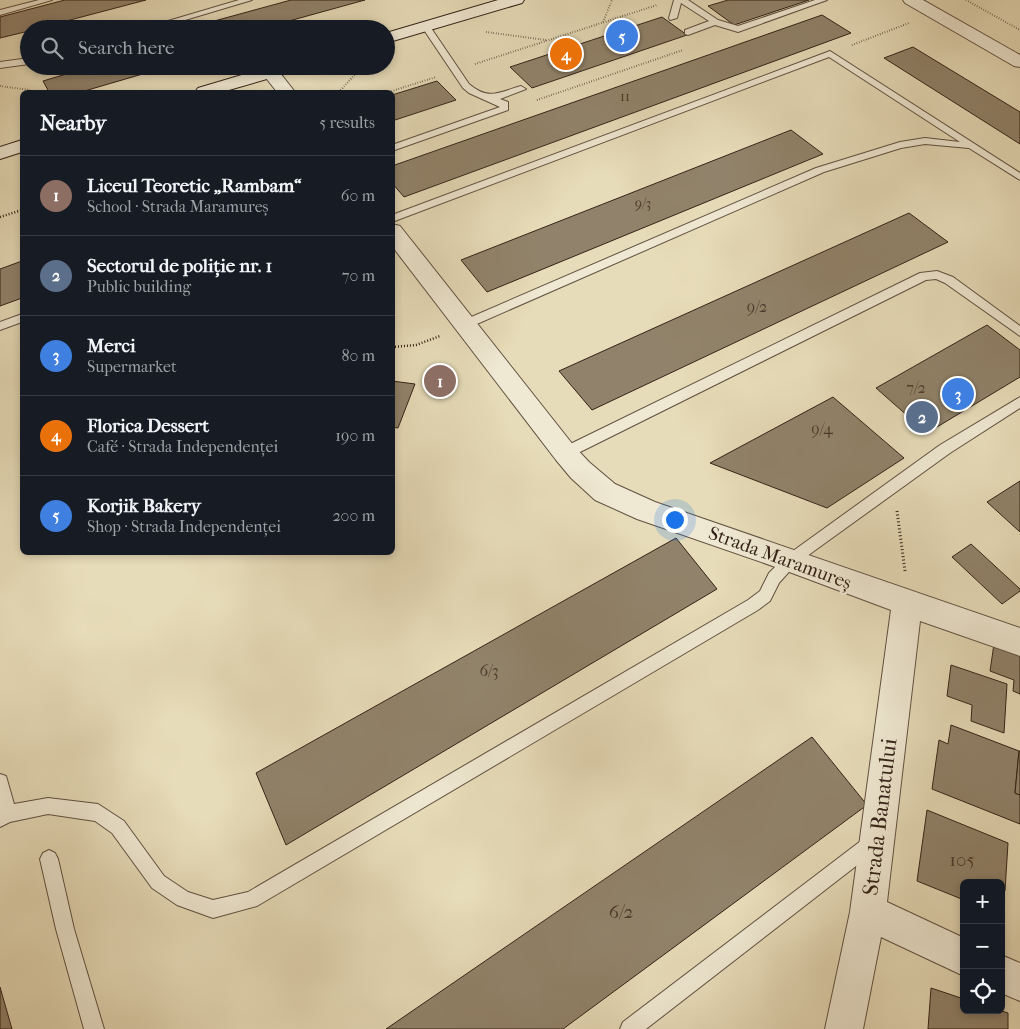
<!DOCTYPE html>
<html lang="en">
<head>
<meta charset="utf-8">
<style>
	:root { --surface:#171b24; --page:#20242c; --text:#f1f3f6; --muted:#9ea1a6; --line:#363941; --accent:#0b8043 }
	body { margin:0; font-family:"IM FELL French Canon",serif; background:var(--page); color:var(--text) }
	.controls { position:absolute; right:15px; bottom:15px; display:grid; overflow:hidden; border-radius:8px; box-shadow:0 2px 8px #0003 }
	.controls button { width:45px; height:45px; display:grid; place-items:center; padding:0; border:0; border-bottom:1px solid var(--line); background:var(--surface); color:var(--text); font:25px sans-serif }
	.you { position:absolute; left:674px; top:519px; width:18px; height:18px; margin:-12px; border:4px solid #fff; border-radius:50%; background:#1a73e8; box-shadow:0 0 0 8px #1a73e833 }
	.badge { display:grid; place-items:center; width:32px; height:32px; border-radius:50%; background:var(--accent); color:#fff; font-size:16px; font-weight:700 }
	.pin { position:absolute; translate:-50% -50%; border:2px solid #fff; box-shadow:0 1px 5px #0006 }
	.list { margin:0; padding:0; list-style:none }
	h2 { display:flex; justify-content:space-between; align-items:center; height:65px; margin:0; padding:0 20px; font-size:21px }
	h2 small { font-size:16px; font-weight:400; color:var(--muted) }
	.list li { display:grid; grid-template-columns:32px 1fr auto; gap:15px; align-items:center; box-sizing:border-box; height:80px; padding:0 20px; border-top:1px solid var(--line) }
	.list b { display:block; font-size:19px; white-space:nowrap }
	.list p { margin:0; font-size:16px; white-space:nowrap; color:var(--muted) }
	.list em { font-size:16px; font-style:normal; color:var(--muted) }
	.icon { flex:none; width:28px; height:28px; fill:none; stroke:currentColor; stroke-width:2; stroke-linecap:round; stroke-linejoin:round }
	.map { position:relative; flex:none; width:1020px; height:1029px; overflow:hidden }
	.search { position:absolute; background:var(--surface); box-shadow:0 2px 8px #0003; left:20px; top:20px; width:375px; height:55px; display:flex; align-items:center; gap:12px; box-sizing:border-box; padding:0 18px; border-radius:28px; color:var(--muted); font-size:19px }
	.panel { position:absolute; background:var(--surface); box-shadow:0 2px 8px #0003; left:20px; top:90px; width:375px; height:465px; border-radius:8px }
	.map>svg:first-child { display:block }
</style>
</head>
<body>
<div class="map">
<svg width="1020" height="1029" viewBox="0 0 1020 1029">
	<rect width="100%" height="100%" fill="#e7dcb9"/>
	<filter id="stains"><feTurbulence type="fractalNoise" baseFrequency=".004" numOctaves="4"/><feColorMatrix values="0 0 0 0 .2 0 0 0 0 .09 0 0 0 0 .02 0 0 0 .5 -.17"/></filter>
	<radialGradient id="worn" r=".72"><stop offset=".6" stop-color="#630" stop-opacity="0"/><stop offset="1" stop-color="#630" stop-opacity=".3"/></radialGradient>
	<g fill="#91836b" stroke="#332217">
		<path d="M65 0H146L36 29H29V31L0 38V17Z"/>
		<path d="M291 0H365L260 29H198L196 26Z"/>
		<path d="M728 0H809L734 25 708 6Z"/>
		<path d="M822 15 851 33 404 197 392 183V166Z"/>
		<path d="M662 17 687 35 532 88 510 67Z"/>
		<path d="M913 47 1020 112V144L884 58Z"/>
		<path d="M93 66H170L81 92H49L43 81Z"/>
		<path d="M437 81 456 100 392 121V95Z"/>
		<path d="M791 130 823 154 487 292 461 260Z"/>
		<path d="M909 213 948 242 592 410 559 371Z"/>
		<path d="M22 261V298L0 306V269Z"/>
		<path d="M987 325 1020 350V377L927 433 876 388Z"/>
		<path d="M392 381 415 384 398 428 392 427Z"/>
		<path d="M833 397 904 458 827 508 710 463Z"/>
		<path d="M1020 481V532L987 502Z"/>
		<path d="M676 538 717 589 286 845 256 773Z"/>
		<path d="M971 544 1020 589V591L1002 604 952 557Z"/>
		<path d="M994 644 1020 654V694L1013 691 1014 680 990 671Z"/>
		<path d="M951 665 1007 684 1004 733 971 721 972 705 947 696Z"/>
		<path d="M951 725 1019 751 1015 793 1020 795V824L932 789 939 740 948 744Z"/>
		<path d="M812 737 867 805 563 1029H386Z"/>
		<path d="M1019 751H1020V795L1015 793Z"/>
		<path d="M927 810 1008 843 1005 891 1001 889V883H964V900L917 881Z"/>
		<path d="M0 987 12 1029H0Z"/>
		<path d="M931 988 964 999V1010H999L1008 1013V1029H928Z"/>
	</g>
	<g fill="none" stroke-linecap="round" stroke-linejoin="round">
		<g stroke="#605040" stroke-width="2">
			<g id="service">
				<path d="M39 0H52L0 15V10Z"/>
				<path d="M239 0H252L155 29H141Z"/>
				<path d="M674 0H688L718 20 738 26 815 0H827L738 32 715 25 688 35 685 34V30L709 21 681 3 677 18 670 20 669 18Z"/>
				<path d="M423 25H429L469 84C489 101 499 92 521 86L526 89 500 99 508 102V110L392 151V145L500 107 469 93 463 88 422 27Z"/>
				<path d="M830 51 1020 173V180L969 148 925 144 901 148 824 172 470 327H462L460 324 462 321 816 168 900 142 925 138 960 142 829 57 392 222V215Z"/>
				<path d="M29 58V64L0 68V62Z"/>
				<path d="M937 271 953 277 1020 326V336L945 283 936 279 926 280 570 457 565 458 560 457 558 453 560 449 920 273Z"/>
				<path d="M22 314V322L0 330V322Z"/>
				<path d="M1020 397V408L950 453 796 564 779 583 770 601 758 610 257 906 213 918 177 905 152 888 112 833 95 821 48 814 10 822 0 827V774L6 776 14 804 48 798 98 804 124 821 164 876 188 892 213 900 248 892 748 600 760 591 769 573 786 556 940 445Z"/>
				<path d="M872 834 878 837 881 843 878 849 646 1029H620L623 1022 866 837Z"/>
				<path d="M49 850 55 853 58 859 74 929 104 1029H84L56 929 40 859 43 853Z"/>
			</g>
		</g>
		<g stroke="#605040" stroke-width="2">
			<g id="minor">
				<path d="M903 0H923L1020 55V67L1014 66 905 3Z"/>
				<path d="M271 68 277 69 295 92H277L262 73 265 69Z"/>
				<path d="M392 224 400 226 574 446 589 462 615 484 655 502 1020 628V656L920 621 887 902 964 938V976L881 937 863 1029H825L850 912 891 610 784 570 637 519 595 500 571 478 556 460 392 246Z"/>
				<path d="M1001 955 1020 963V1001L1001 993Z"/>
			</g>
		</g>
		<g stroke="#332217" stroke-width="2">
			<g id="secondary">
				<path d="M498 0H524L522 3 386 43V33Z"/>
				<path d="M272 66H301L298 70 222 92H195L198 88Z"/>
				<path d="M22 140V152L0 159V147Z"/>
			</g>
		</g>
		<g stroke="#332217" stroke-width="2" stroke-dasharray="0.5 2" stroke-linecap="butt">
			<path d="M966 0 1020 30"/>
			<path d="M603 22 612 0"/>
			<path d="M486 32 546 40"/>
			<path d="M852 45 909 23"/>
			<path d="M475 64 657 5"/>
			<path d="M0 86 30 90"/>
			<path d="M339 92 359 70"/>
			<path d="M389 92 436 77"/>
			<path d="M537 100 683 50"/>
		</g>
		<g stroke="#332217" stroke-width="2.5" stroke-dasharray="1 2" stroke-linecap="butt">
			<path d="M0 217 22 210"/>
			<path d="M392 347 416 345 440 336"/>
		</g>
		<path stroke="#332217" stroke-width="3" stroke-dasharray="1 2.5" stroke-linecap="butt" d="M897 511 905 571"/>
		<use href="#service" fill="#efe8d2" fill-rule="evenodd"/>
		<use href="#minor" fill="#efe8d2" fill-rule="evenodd"/>
		<use href="#secondary" fill="#efe8d2" fill-rule="evenodd"/>
	</g>
	<g text-anchor="middle" dominant-baseline="central" stroke-width="5" stroke-linejoin="round" paint-order="stroke">
		<g font-size="14" fill="#4a3a2c">
			<text x="625" y="96">11</text>
			<text x="643" y="203">9/3</text>
		</g>
		<g font-size="16" fill="#4a3a2c">
			<text x="757" y="306">9/2</text>
			<text x="916" y="387">7/2</text>
			<text x="822" y="428">9/4</text>
			<text x="489" y="670">6/3</text>
		</g>
		<g font-size="19" fill="#332217" stroke="#efe8d2">
			<text transform="translate(780 558) rotate(20)">Strada Maramureș</text>
		</g>
		<g font-size="19" fill="#4a3a2c">
			<text x="962" y="860">105</text>
			<text x="621" y="912">6/2</text>
		</g>
		<g font-size="22" fill="#332217" stroke="#efe8d2">
			<text transform="translate(880 817) rotate(-83)">Strada Banatului</text>
		</g>
	</g>
	<rect width="100%" height="100%" filter="url(#stains)"/>
	<rect width="100%" height="100%" fill="url(#worn)"/>
</svg>
<div class="controls">
<button>+</button>
<button>−</button>
<button><svg class="icon" aria-label="locate" viewBox="0 0 24 24"><circle cx="12" cy="12" r="6"/><path d="M12 2v4M12 18v4M2 12h4M18 12h4"/></svg></button>
</div>
<div class="you"></div>
<div class="pin badge" style="left:440px;top:381px;background:#8d6e63">1</div>
<div class="pin badge" style="left:922px;top:417px;background:#5c6f8a">2</div>
<div class="pin badge" style="left:958px;top:394px;background:#3f7fe0">3</div>
<div class="pin badge" style="left:566px;top:54px;background:#e8710a">4</div>
<div class="pin badge" style="left:622px;top:36px;background:#3f7fe0">5</div>
<div class="search"><svg class="icon" aria-label="search" viewBox="0 0 24 24"><circle cx="10" cy="10" r="6"/><path d="M15 15l6 6"/></svg>Search here</div>
<section class="panel">
<h2>Nearby<small>5 results</small></h2>
<ul class="list">
<li><span class="badge" style="background:#8d6e63">1</span><div><b>Liceul Teoretic „Rambam“</b><p>School · Strada Maramureș</p></div><em>60 m</em></li>
<li><span class="badge" style="background:#5c6f8a">2</span><div><b>Sectorul de poliție nr. 1</b><p>Public building</p></div><em>70 m</em></li>
<li><span class="badge" style="background:#3f7fe0">3</span><div><b>Merci</b><p>Supermarket</p></div><em>80 m</em></li>
<li><span class="badge" style="background:#e8710a">4</span><div><b>Florica Dessert</b><p>Café · Strada Independenței</p></div><em>190 m</em></li>
<li><span class="badge" style="background:#3f7fe0">5</span><div><b>Korjik Bakery</b><p>Shop · Strada Independenței</p></div><em>200 m</em></li>
</ul>
</section>
</div>
</body>
</html>
